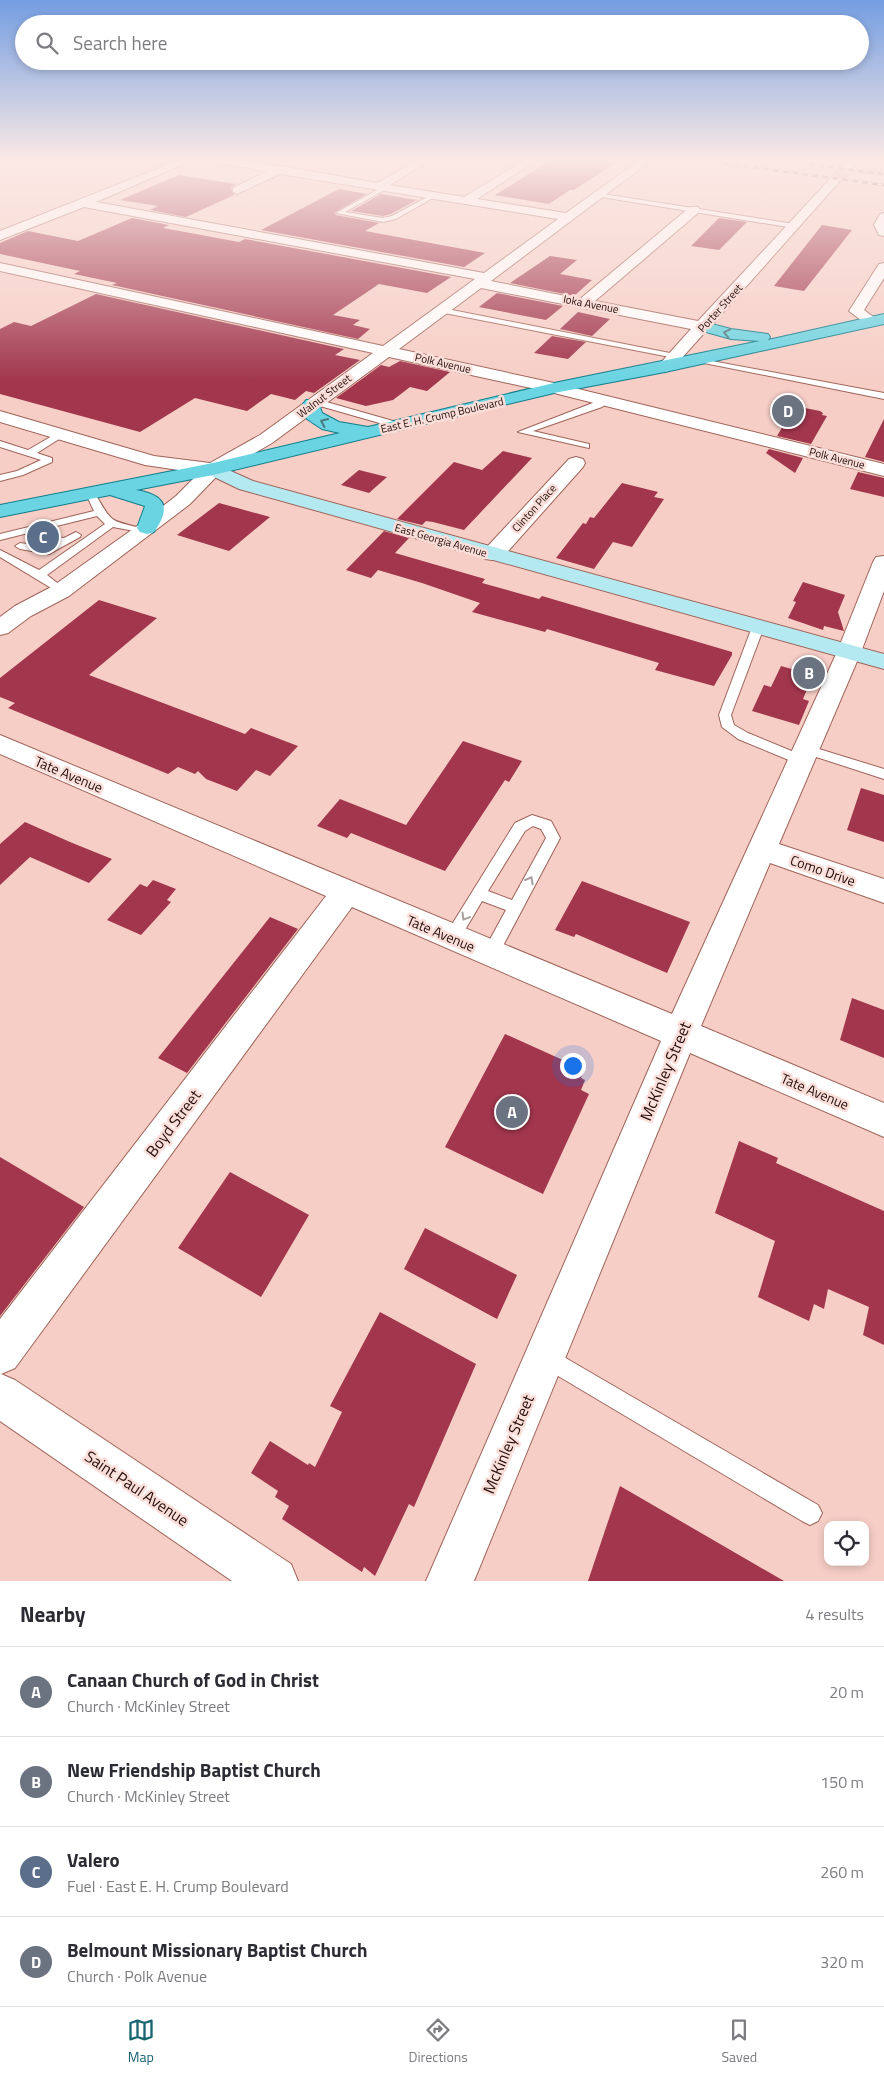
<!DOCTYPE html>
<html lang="en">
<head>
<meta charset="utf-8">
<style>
	:root { --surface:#fff; --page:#f2f2f3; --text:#2b2b33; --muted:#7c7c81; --line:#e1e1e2; --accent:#1a6470 }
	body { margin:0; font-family:"Titillium Web",sans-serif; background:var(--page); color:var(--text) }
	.controls { position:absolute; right:15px; bottom:15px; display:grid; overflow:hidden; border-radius:10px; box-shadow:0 2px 8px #0003 }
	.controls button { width:45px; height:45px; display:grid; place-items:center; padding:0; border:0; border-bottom:1px solid var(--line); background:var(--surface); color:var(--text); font:25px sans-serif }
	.you { position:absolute; left:572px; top:1065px; width:18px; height:18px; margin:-12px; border:4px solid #fff; border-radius:50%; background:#1a73e8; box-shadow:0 0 0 8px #1a73e833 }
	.badge { display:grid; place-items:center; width:32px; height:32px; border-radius:50%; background:var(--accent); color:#fff; font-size:16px; font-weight:700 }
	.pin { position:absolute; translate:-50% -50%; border:2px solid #fff; box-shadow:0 1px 5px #0006 }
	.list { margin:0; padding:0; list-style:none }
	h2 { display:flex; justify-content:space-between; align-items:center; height:65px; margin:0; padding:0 20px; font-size:21px }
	h2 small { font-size:16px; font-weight:400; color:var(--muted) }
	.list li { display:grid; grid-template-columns:32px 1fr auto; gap:15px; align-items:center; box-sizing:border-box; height:90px; padding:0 20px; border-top:1px solid var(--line) }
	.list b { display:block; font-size:19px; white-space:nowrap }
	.list p { margin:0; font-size:16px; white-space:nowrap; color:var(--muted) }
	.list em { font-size:16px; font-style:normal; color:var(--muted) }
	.icon { flex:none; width:28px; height:28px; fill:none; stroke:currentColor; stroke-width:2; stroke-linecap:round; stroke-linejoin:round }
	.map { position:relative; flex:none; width:884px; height:1581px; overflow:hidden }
	.search { position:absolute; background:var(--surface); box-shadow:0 2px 8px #0003; left:15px; right:15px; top:15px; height:55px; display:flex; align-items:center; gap:12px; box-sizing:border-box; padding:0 18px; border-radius:28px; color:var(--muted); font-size:19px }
	.sheet { height:425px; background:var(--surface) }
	nav { display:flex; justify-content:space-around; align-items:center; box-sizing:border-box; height:70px; border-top:1px solid var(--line); background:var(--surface); font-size:14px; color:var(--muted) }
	nav a { display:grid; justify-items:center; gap:2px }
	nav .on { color:var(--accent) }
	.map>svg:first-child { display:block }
</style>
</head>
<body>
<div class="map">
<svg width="884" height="1581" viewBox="0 0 884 1581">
	<rect width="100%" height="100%" fill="#f6cec6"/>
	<g fill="#a1364d">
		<path d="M551 160H620L574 190H570L549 204 495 195Z"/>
		<path d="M179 175 236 184 231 188 234 195 186 217 150 210 158 206 120 200Z"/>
		<path d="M339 189 367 194 334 213 336 215 379 223 365 231 485 253 464 267 261 230Z"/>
		<path d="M381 194 417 200 391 214 383 216 351 211Z"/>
		<path d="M132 218 169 225 163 228 239 242 245 239 451 277 427 293 379 284 333 315 360 320 353 325 370 329 358 339 112 285 117 283 74 274 80 271 0 254V243L28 231 78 241Z"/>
		<path d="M719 218 747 222 719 250 691 246Z"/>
		<path d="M822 225 852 230 804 291 774 286Z"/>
		<path d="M550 256 577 260 560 274 592 280 574 296 510 283Z"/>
		<path d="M497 293 563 306 546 320 479 307Z"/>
		<path d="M96 294 344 349 335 355 360 360 314 393 306 391 295 400 271 394 247 411 195 398 140 432 0 394V329L14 322 31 326Z"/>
		<path d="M578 312 610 319 592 336 560 329Z"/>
		<path d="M552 336 586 342 568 359 534 353Z"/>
		<path d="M400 361 450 372 427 391 410 387 393 400 366 406 336 398 381 365 389 367Z"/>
		<path d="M795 406 820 411 823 413 822 415 827 416 811 444 777 436Z"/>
		<path d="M884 419V462L865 457Z"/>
		<path d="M769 449 803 458 795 473 766 453Z"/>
		<path d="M503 451 532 458 464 530 433 522 426 521 422 525 397 519 454 462 482 470Z"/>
		<path d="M359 470 387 477 369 493 341 485Z"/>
		<path d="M858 472 884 478V497L850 489Z"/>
		<path d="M622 483 658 492 654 497 664 499 632 547 613 542 594 569 556 558 583 523 586 524 590 517 594 518Z"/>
		<path d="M219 503 270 517 229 551 177 535Z"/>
		<path d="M384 531 409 538 395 553 485 579 482 583 539 599 542 596 732 652V655L714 686 655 670 659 663 547 629 545 632 472 612 480 603 422 583 378 570 371 578 346 570Z"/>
		<path d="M803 582 845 595 838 612 844 631 824 626 823 630 788 618 796 602 793 601Z"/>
		<path d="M99 600 157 618 89 675 245 734 251 728 298 746 270 776 256 770 237 791 206 779 198 771 195 774 178 767 168 774 8 708 15 703 0 697V678Z"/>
		<path d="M781 666 813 675 803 699 809 701 799 725 752 711 764 685 771 687Z"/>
		<path d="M463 741 522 761 509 782 505 780 445 871 351 833 347 838 317 826 340 799 406 825Z"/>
		<path d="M861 788 884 795V842L847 830Z"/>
		<path d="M25 822 70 842 112 859 89 883 30 857 0 885V844Z"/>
		<path d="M153 880 176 889 167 900 171 902 141 935 107 920 140 884 147 887Z"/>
		<path d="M582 881 690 922 667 973 576 934 574 937 555 930Z"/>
		<path d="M270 917 298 929 187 1073 158 1058Z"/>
		<path d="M852 998 884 1010V1058L840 1040Z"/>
		<path d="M505 1034 585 1070 581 1078 585 1080 581 1090 589 1094 543 1194 445 1147Z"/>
		<path d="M739 1141 778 1158 776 1163 884 1211V1345L863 1335 869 1307 828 1289 824 1309 814 1304 809 1321 758 1297 775 1241 715 1213Z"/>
		<path d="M0 1157 84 1207 0 1316Z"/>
		<path d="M230 1172 309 1215 261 1297 178 1248Z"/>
		<path d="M425 1228 517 1275 497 1319 404 1269Z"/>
		<path d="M380 1312 476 1364 414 1507 409 1504 375 1576 364 1567 362 1572 282 1519 289 1506 275 1497 278 1491 251 1473 270 1441 308 1465 309 1463 315 1467 342 1412 330 1406Z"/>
		<path d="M620 1486 784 1581H588Z"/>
	</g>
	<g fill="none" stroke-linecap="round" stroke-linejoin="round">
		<path stroke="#d6b1aa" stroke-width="12" stroke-dasharray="12 6" stroke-linecap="butt" d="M835 180 847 167"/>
		<g stroke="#9f6459" stroke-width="2">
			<g id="lane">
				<path d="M386 185 388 188 345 212 383 218 392 216 433 194 438 195 396 219 383 222 336 213Z"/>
				<path d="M597 193 794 224 797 226 794 228 595 196Z"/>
				<path d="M442 308 675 354 679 356 675 358 439 312V308Z"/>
				<path d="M696 358 884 393V399L699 362H696Z"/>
				<path d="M316 399 400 423 401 425 397 428 313 404V400Z"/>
				<path d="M603 399 610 401 602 407 533 431 589 444V448L518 432Z"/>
				<path d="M59 432 67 434 37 453 52 458V462L23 475 0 481V475L17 471 41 460 0 447V441L28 450Z"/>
				<path d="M91 491 94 492C113 524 108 520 145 529V533L113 527 47 575 65 589V593L61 594 0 557V550L39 570 105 524 97 516 0 540V534L94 511 86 494Z"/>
				<path d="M76 532 81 535 80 537 49 554 20 549 15 546 20 543 34 545 33 543 38 540 48 545 55 537 64 538Z"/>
				<path d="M758 624 764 627 731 715 734 725 748 733 806 757 808 760 806 763H796L738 739 722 727 719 715 752 627Z"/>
				<path d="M806 745 884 769V779L801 752 799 749 801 746Z"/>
				<path d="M532 815 551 821 560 838 496 959 490 960 484 959 482 954 506 910 482 901 458 942 452 944 446 942 444 938 446 934 515 823ZM533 826 541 829 546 838 512 900 488 891 525 831Z"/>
				<path d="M545 1346 818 1505 822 1513 818 1521 810 1525 802 1521 538 1364 534 1357 538 1350Z"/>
			</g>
		</g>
		<g stroke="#9f6459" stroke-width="2">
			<g id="street">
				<path d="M179 160H193L96 202 484 273 558 219 280 174 237 194 233 192V188L267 171 217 163 212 160H235L281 166 377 183 418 160H430L390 185 464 197 525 160H537L477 199 566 213 640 160H652L491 281 580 299 690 207H698L700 210 698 213 595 301 698 321 831 178H839V182L711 326 709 330 706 331 671 370 665 372 657 367 691 329 481 288 399 349 554 383 884 464V476L554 393 389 357 272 443 220 473 190 504 69 596 31 616 8 633 0 635V617L15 606 53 586 140 524 176 496 199 473 145 465 0 422V411L154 456 210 463 260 435 373 353 0 271V263L383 346 475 279 84 207 0 240V231Z"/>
				<path d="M847 160H858L851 169 847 170 841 167Z"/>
				<path d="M884 213V236L879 235 874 225 880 214Z"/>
				<path d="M884 263V278L864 310 879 321 871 326 866 324 849 311 879 264Z"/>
				<path d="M576 457 583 459 585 463 583 467 501 559 493 560 485 559 482 554 485 549 569 459Z"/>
				<path d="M884 556V591L861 652 779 844 884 879V903L770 863 701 1026 884 1103V1137L690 1053 474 1581H426L661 1041 352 907 15 1368 1 1374 15 1380 291 1564 298 1581H232L0 1421V1319L326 896 0 754V735L672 1014 837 652 873 562 876 557Z"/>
			</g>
		</g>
		<g stroke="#9f6459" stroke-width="2">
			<path id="secondary" d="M213 463 253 481 884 654V669L239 489 206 473 203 469 206 465Z"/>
		</g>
		<g stroke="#117c8a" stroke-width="2">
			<path id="primary" d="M884 314V324L665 372 554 393 213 475 136 490C165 495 172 507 154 532L147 534 140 532 137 528 145 506 110 495 0 517V505L213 463 340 433 322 429 307 419 303 404 306 400H318L322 413 339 422 368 427 554 383 760 341 731 339 699 330 696 327 699 324 704 322 731 329 768 334 770 337 768 340Z"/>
		</g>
		<use href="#lane" fill="#fff" fill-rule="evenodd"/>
		<use href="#street" fill="#fff" fill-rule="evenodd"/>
		<use href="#secondary" fill="#b5e9f1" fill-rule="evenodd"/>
		<use href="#primary" fill="#6ad4e2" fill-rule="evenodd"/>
		<g stroke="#6f524d" stroke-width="2.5">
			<g id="rail">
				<path d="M699 160 884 185"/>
				<path d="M774 160 884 174"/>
			</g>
		</g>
		<use href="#rail" stroke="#faded9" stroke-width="2" stroke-dasharray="5" stroke-linecap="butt"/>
	</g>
	<defs><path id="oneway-chevron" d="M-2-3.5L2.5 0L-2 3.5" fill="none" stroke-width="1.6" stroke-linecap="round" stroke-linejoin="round" transform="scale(1.25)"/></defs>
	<g stroke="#4a7a81">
		<use href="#oneway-chevron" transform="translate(727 333) rotate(-168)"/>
		<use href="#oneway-chevron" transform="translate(324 422) rotate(-155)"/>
	</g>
	<g stroke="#a79e9d">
		<use href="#oneway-chevron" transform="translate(530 880) rotate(-61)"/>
		<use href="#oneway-chevron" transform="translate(465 917) rotate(121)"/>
	</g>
	<linearGradient id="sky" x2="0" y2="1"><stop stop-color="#749ee2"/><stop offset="0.42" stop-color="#fbe9e5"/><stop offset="1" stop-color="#fbe9e5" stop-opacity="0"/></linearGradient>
	<rect width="884" height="381" fill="url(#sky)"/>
	<g text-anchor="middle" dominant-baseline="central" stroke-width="5" stroke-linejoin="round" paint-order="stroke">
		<g font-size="11" fill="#240d0a" stroke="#faded9">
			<text transform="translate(591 304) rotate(11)">Ioka Avenue</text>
			<text transform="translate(720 308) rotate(-48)">Porter Street</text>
			<text transform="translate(443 363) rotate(13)">Polk Avenue</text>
			<text transform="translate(324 396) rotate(-37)">Walnut Street</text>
			<text transform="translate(442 415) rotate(-13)">East E. H. Crump Boulevard</text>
			<text transform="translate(837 458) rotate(14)">Polk Avenue</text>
			<text transform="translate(534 508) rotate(-48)">Clinton Place</text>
			<text transform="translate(441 540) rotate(16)">East Georgia Avenue</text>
		</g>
		<g font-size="14" fill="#240d0a" stroke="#faded9">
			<text transform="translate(69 774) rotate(23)">Tate Avenue</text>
			<text transform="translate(823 870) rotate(19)">Como Drive</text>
			<text transform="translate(441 933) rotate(23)">Tate Avenue</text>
			<text transform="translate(815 1091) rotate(23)">Tate Avenue</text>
		</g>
		<g font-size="16" fill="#240d0a" stroke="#faded9">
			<text transform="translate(665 1071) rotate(-67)">McKinley Street</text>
			<text transform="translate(173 1123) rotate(-53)">Boyd Street</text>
			<text transform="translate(508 1444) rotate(-67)">McKinley Street</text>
			<text transform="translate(137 1488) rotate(34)">Saint Paul Avenue</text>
		</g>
	</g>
</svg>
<div class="controls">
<button><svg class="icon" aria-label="locate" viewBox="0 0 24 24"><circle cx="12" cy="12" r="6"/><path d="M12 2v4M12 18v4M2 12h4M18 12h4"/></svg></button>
</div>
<div class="you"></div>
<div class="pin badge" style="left:512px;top:1112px;background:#6b7280">A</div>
<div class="pin badge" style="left:809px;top:673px;background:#6b7280">B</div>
<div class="pin badge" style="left:43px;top:537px;background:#5c6f8a">C</div>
<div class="pin badge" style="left:788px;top:411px;background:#6b7280">D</div>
<div class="search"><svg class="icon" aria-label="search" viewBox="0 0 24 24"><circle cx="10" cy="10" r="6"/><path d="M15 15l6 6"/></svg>Search here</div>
</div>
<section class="sheet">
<h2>Nearby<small>4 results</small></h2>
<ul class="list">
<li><span class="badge" style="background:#6b7280">A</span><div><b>Canaan Church of God in Christ</b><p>Church · McKinley Street</p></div><em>20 m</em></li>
<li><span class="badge" style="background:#6b7280">B</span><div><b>New Friendship Baptist Church</b><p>Church · McKinley Street</p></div><em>150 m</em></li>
<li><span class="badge" style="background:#5c6f8a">C</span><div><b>Valero</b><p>Fuel · East E. H. Crump Boulevard</p></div><em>260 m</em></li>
<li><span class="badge" style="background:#6b7280">D</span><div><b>Belmount Missionary Baptist Church</b><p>Church · Polk Avenue</p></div><em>320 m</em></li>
</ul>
</section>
<nav>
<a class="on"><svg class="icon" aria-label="map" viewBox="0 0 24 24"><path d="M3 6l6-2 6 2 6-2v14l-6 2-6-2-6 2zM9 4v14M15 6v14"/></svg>Map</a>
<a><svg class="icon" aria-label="directions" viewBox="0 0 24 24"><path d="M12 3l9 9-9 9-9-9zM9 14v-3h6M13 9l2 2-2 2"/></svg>Directions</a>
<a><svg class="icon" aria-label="saved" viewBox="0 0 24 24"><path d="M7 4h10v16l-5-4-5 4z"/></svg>Saved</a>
</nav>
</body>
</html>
